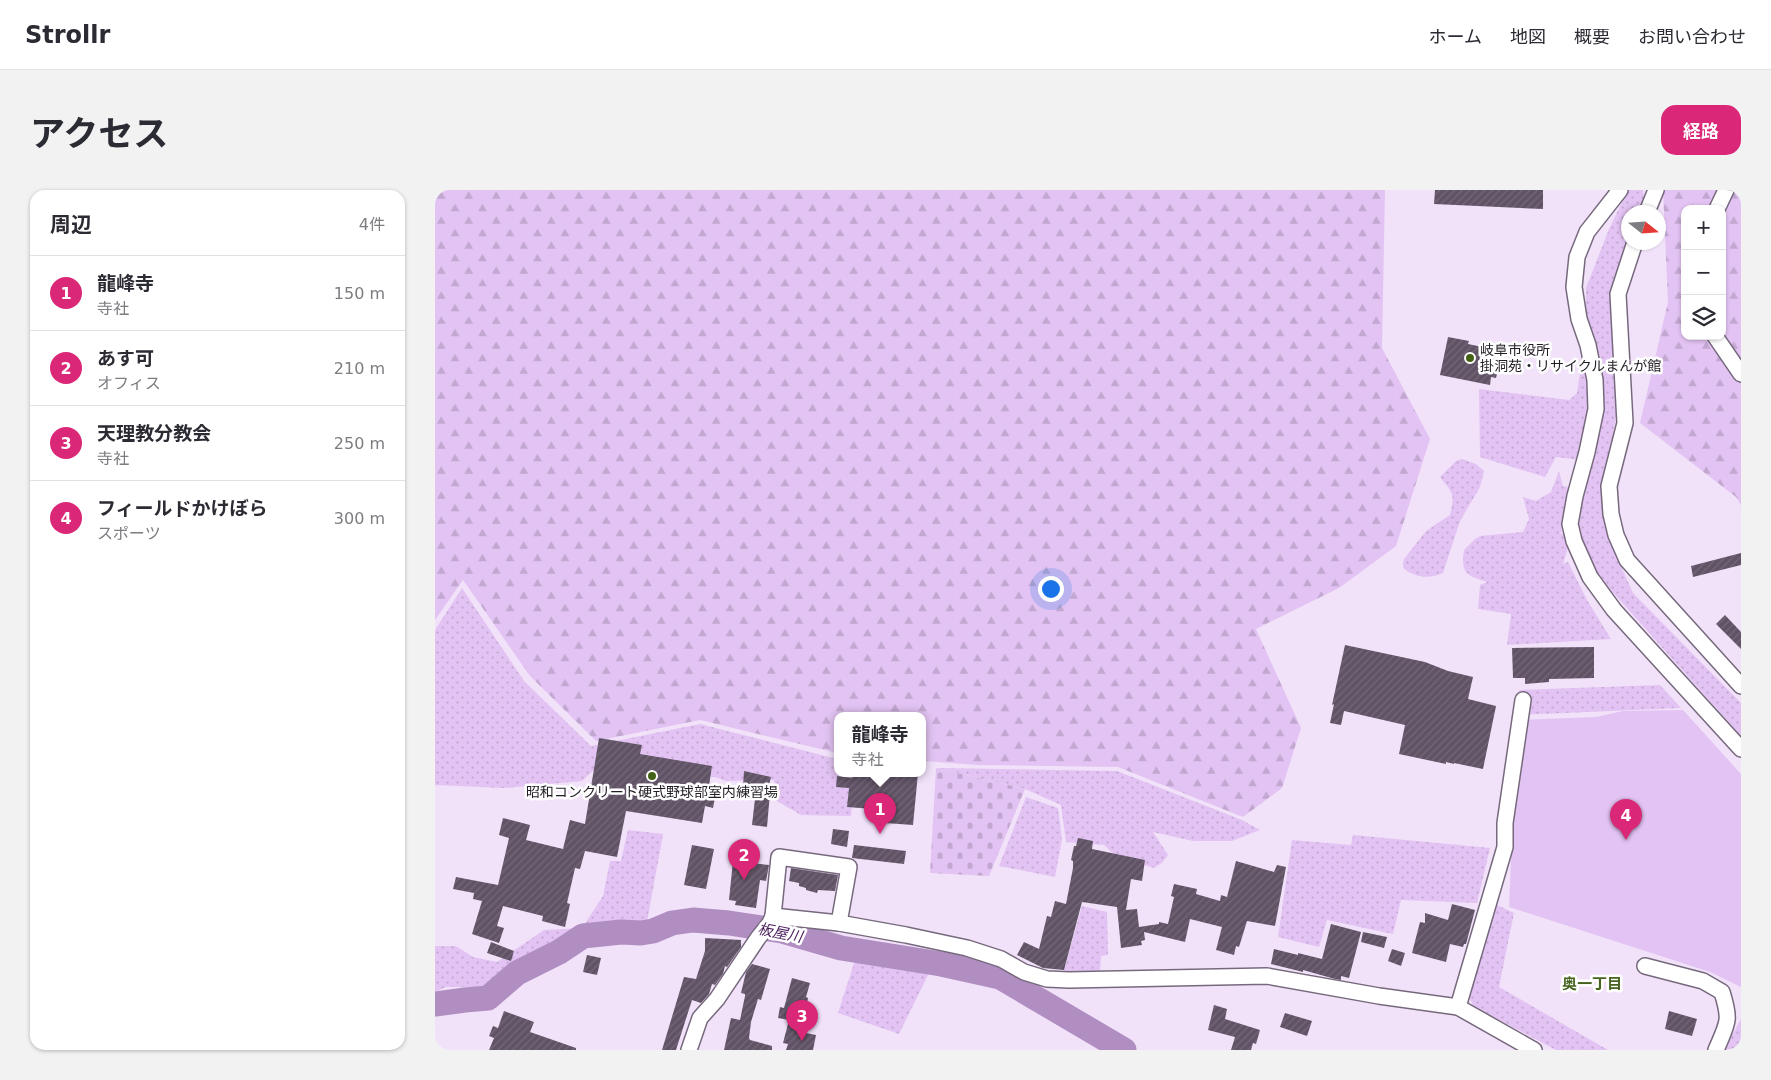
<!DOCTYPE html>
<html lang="ja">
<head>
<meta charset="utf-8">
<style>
	:root { --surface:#fff; --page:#f2f2f3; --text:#2b2b33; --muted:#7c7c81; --line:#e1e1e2; --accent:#db2777 }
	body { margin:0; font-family:"DejaVu Sans","Noto Sans JP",sans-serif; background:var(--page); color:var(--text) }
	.controls { position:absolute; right:15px; top:15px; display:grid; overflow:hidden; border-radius:10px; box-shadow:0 1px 4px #0004 }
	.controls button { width:45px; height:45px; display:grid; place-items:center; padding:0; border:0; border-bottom:1px solid var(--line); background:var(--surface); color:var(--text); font:25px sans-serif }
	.compass { position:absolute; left:1186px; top:15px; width:45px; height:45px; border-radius:50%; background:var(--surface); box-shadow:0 1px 4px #0004; rotate:107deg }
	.you { position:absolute; left:615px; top:398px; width:18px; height:18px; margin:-12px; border:4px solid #fff; border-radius:50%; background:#1a73e8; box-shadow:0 0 0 8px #1a73e833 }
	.badge { display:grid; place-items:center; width:32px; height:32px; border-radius:50%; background:var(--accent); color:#fff; font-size:16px; font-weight:700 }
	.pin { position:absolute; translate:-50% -41px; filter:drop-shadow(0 1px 2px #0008) }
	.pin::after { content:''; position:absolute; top:26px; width:18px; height:15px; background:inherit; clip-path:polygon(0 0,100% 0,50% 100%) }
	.popup { position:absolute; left:399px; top:522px; width:92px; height:65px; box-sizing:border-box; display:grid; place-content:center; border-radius:10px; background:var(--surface); filter:drop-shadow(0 1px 4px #0005); font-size:16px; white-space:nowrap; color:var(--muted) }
	.popup b { font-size:19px; color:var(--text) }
	.popup::after { content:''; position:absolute; left:50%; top:100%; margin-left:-10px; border:10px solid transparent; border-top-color:var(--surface) }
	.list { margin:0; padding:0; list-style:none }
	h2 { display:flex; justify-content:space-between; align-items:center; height:65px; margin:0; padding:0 20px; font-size:21px }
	h2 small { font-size:16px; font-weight:400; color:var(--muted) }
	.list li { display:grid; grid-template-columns:32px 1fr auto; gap:15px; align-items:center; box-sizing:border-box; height:75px; padding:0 20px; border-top:1px solid var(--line) }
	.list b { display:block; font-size:19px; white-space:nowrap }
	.list p { margin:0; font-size:16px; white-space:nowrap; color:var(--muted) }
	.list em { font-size:16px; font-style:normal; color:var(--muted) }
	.icon { flex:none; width:28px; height:28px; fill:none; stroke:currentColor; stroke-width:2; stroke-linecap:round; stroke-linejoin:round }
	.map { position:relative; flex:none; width:1306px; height:860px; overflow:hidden; border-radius:15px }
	header { display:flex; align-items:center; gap:30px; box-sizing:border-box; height:70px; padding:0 25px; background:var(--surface); border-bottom:1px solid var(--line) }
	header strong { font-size:24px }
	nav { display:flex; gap:28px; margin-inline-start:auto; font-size:18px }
	.intro { display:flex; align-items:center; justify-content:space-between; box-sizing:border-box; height:120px; padding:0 30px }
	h1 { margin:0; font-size:35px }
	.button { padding:12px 22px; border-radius:15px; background:var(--accent); color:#fff; font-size:18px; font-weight:700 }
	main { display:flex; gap:30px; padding:0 30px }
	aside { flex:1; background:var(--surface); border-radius:15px; box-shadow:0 1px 4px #0004 }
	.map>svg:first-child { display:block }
</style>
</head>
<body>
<header>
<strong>Strollr</strong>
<nav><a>ホーム</a><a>地図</a><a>概要</a><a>お問い合わせ</a></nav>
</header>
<div class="intro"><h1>アクセス</h1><a class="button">経路</a></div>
<main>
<aside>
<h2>周辺<small>4件</small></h2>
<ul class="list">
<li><span class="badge">1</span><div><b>龍峰寺</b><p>寺社</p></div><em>150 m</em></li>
<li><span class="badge">2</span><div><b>あす可</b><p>オフィス</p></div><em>210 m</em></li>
<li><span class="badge">3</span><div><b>天理教分教会</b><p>寺社</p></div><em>250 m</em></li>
<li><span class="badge">4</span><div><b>フィールドかけぼら</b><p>スポーツ</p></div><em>300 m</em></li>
</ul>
</aside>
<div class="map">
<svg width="1306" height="860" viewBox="0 0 1306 860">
	<defs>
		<pattern id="grass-dots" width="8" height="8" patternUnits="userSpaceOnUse" patternTransform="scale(1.25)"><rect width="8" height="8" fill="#e3c3f3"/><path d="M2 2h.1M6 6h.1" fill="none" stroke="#c2a7d0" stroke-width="1.8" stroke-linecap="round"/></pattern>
		<pattern id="forest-firs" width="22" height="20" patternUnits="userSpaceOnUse" patternTransform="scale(1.25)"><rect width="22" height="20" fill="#e3c3f3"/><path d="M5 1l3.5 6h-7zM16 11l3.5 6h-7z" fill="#c2a7d0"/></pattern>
		<pattern id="cemetery-stones" width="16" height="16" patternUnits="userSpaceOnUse" patternTransform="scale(1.25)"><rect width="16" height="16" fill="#e3c3f3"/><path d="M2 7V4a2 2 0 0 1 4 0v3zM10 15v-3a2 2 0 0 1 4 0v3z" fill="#c2a7d0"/></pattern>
		<pattern id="building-hatch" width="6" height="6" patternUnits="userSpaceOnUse" patternTransform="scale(1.25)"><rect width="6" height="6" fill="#605366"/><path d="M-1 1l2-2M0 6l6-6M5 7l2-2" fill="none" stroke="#736878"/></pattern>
	</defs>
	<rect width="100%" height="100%" fill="#f1e2f9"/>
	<g fill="url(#grass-dots)">
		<path d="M1193 0H1208L1209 6 1203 22H1194L1193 47 1180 98 1183 214 1168 302 1181 365 1198 403 1306 513V546L1150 371 1137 316C1126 322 1125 330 1127 342L1124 343 1130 344 1134 354 1128 374 1133 372 1152 410 1176 449 1072 455 1076 424 1043 419 1045 395 1052 392C1030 385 1026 383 1029 360L1040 349 1045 346 1088 342 1094 329 1088 307 1101 311 1116 302 1124 281 1128 296 1141 299 1145 270 1121 267 1110 287 1045 267 1044 199 1134 210 1142 203 1151 142V98L1174 39Z"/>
		<path d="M1027 269 1041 274 1049 281 1045 297 1025 331 1008 383C994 389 982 388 969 379L968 374 969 369 991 341 1015 325C1020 303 1018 304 1005 287L1021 271Z"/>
		<path d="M27 398 89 491 156 556 265 534 402 569V583H419L416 626 366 625 340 610 339 590 290 591 283 588 174 566 147 591 69 598 0 595V440Z"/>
		<path d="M1225 495 1246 518 1085 525 1084 500Z"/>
		<path d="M501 578 682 581 807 630 825 640 797 651H758L718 642 733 665 727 673 719 678 681 666 669 655 631 652 626 615 590 599Z"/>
		<path d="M591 607 623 618 627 649 620 687 564 676Z"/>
		<path d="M193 640 228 644 212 732 136 745 51 797H11L0 802V756H21L38 767 62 772 109 740 147 738 168 706 175 671H186Z"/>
		<path d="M918 645 1055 658 1042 713 966 710 958 744 892 730 884 757 843 747 857 650 916 655Z"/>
		<path d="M1060 714 1079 723 1064 797 1173 860H1121L1038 816 1034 806Z"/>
		<path d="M647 716 672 722 673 765 666 766 665 783 628 784Z"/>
		<path d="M422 764 496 779 464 844 403 823Z"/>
		<path d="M1306 829V860H1289Z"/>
	</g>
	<g fill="url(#forest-firs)" fill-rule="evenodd">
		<path d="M0 0H950L947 158 995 249 961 356 904 398 821 439 866 538 847 598 808 627 683 577 543 575 488 571V525H402V563L265 530 161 551 95 486 28 390 0 430Z"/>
		<path d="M1228 0H1306V315L1301 307 1205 233 1233 112ZM1250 19H1287V146H1250Z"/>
	</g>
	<path fill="url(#cemetery-stones)" d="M501 578 590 599 554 686 495 683Z"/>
	<path fill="#e3c3f3" d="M1248 520 1306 584V797L1275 782 1074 717 1082 530 1161 527 1188 521Z"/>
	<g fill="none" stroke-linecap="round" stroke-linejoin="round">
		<path stroke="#b18ec2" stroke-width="25" d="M0 814 30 810 53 808 82 783 124 762 148 746 186 742 206 743 218 741 237 733 258 730 294 733 347 741 406 758 506 774 565 787 689 860"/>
	</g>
	<g fill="url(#building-hatch)">
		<path d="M1000 0H1108V19L999 14Z"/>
		<path d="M1013 147 1034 151 1033 154 1062 160 1059 175 1064 176 1061 188 1056 187 1055 195 1005 185Z"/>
		<path d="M1306 363V375L1258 387 1256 376Z"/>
		<path d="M1290 425 1306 442V459L1281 434Z"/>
		<path d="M910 455 990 472 1013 481 1038 487 1033 509 1061 516 1048 579 1019 573V574L1011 572V574L964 564 970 535 909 521 906 535 895 533 899 514 897 515Z"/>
		<path d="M1159 457V488L1114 489V492L1090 494V488H1078L1077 458Z"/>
		<path d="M164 548 207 555 205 564 277 576 274 596 282 597 278 618 270 616 267 633 191 621 182 667 150 661 145 679 140 678 132 713 135 714 130 737 107 731 108 726 68 716 62 736 69 738 64 753 37 744 47 711 38 709 39 703 18 699 21 687 63 695 74 648 64 645 68 628 95 635 91 650 128 659 135 630 150 634Z"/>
		<path d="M309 581 336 587 332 603H335L332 637 317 635 321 600 308 597Z"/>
		<path d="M458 583H483L478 635 450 633 451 620 412 617 414 598 401 597 402 586 417 588 418 586H427L428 584 458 586Z"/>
		<path d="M398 639 414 641 412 657 396 654Z"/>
		<path d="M643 648 658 651 657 659 710 670 707 691 696 689 691 720 702 719 704 737 724 734V732L733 734 739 707 736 706 739 694 762 699 761 704 785 711 786 705 792 707 801 671 839 682 842 675 851 677 840 736 812 731 804 757 801 756 799 765 781 760 787 737 755 729 750 752 709 742 710 750 706 751 707 755 686 758 682 717 647 712 629 780 608 778 582 765 589 752 604 759 612 726 616 727 620 711 631 714 638 678V671L636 670 639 656H641Z"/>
		<path d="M257 655 279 659 271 699 249 695Z"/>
		<path d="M419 655 471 661 469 674 417 668Z"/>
		<path d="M299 661 319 664 318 673 334 675 331 691 325 690 321 718 300 715 301 711 294 710Z"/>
		<path d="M356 678 403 685 400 701 383 700 382 703 371 700V698L364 696V693L354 691Z"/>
		<path d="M1017 714 1040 720 1031 754H1029L1028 757 1015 754 1011 772 977 763 985 732 990 733V723L1013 730Z"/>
		<path d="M896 734 926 742 914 788 906 786V790L900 789 868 780V782L836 774 839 759 863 765V763L887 769Z"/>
		<path d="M928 742 952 747 949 758 926 752Z"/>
		<path d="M270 748 306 750V757L292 777 290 776 288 784 280 795 277 794 274 804 266 813 257 810 241 860H227L249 787 261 789 270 761Z"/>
		<path d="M56 752 79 761 76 771 52 763Z"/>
		<path d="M957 759 970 763 966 776 953 771Z"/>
		<path d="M152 765 166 768 162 785 148 782Z"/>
		<path d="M317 774 335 779 326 810 323 809 316 832 314 848 315 850 337 856V860H289L296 828 305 830 310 806V804L306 803 311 782Z"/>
		<path d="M357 788 375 793 371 807 373 808 366 842 381 845 378 860H351L353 854 348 853 354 830 343 828 345 817 349 818Z"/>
		<path d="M779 815 792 819 790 829 825 840 821 854 818 853 816 860H796L800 847 773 840Z"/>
		<path d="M69 821 99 832 95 842 141 858V860H54L59 848 54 846 58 836 63 838Z"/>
		<path d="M1234 821 1262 829 1257 846 1230 839Z"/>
		<path d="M850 823 877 831 872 846 845 837Z"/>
	</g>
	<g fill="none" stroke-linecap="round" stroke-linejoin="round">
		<g stroke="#76697d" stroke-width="18">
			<g id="minor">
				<path d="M1185 0 1152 42 1142 67 1139 97 1144 129 1153 155 1160 190 1161 219 1152 262 1140 306 1135 334 1139 351 1155 387 1179 420 1306 559"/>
				<path d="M1282 19 1291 0"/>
				<path d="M1212 22 1221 0"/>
				<path d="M1200 52 1183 104 1190 233 1174 296 1176 324 1181 345 1192 370 1306 496"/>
				<path d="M1280 146 1306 184"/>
				<path d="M338 726 344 667 414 677 404 733"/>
				<path d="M1210 776 1268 791 1287 802C1296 831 1293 832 1281 860"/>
				<path d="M1023 817 1070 657V633L1088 510"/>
				<path d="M254 860 265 828 282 809 323 748 335 733 338 726 404 733 471 745 532 758 566 769 589 782 612 789 634 790 832 786 944 806 1023 817 1099 860"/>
			</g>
		</g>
		<use href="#minor" stroke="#fff" stroke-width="15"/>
	</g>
	<g fill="#436216" stroke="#fff" stroke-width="2">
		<circle cx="1035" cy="168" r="5"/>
		<circle cx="217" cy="586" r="5"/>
	</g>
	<g text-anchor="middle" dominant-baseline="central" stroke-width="5" stroke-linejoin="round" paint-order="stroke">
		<g font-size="14" fill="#221d25" stroke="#fff" text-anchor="start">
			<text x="1045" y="160">岐阜市役所<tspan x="1045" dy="16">掛洞苑・リサイクルまんが館</tspan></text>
			<text x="217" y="602" text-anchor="middle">昭和コンクリート硬式野球部室内練習場</text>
		</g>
		<g font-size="15" font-style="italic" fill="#481b5b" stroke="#fff">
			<text transform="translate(345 743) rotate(11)">板屋川</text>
		</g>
		<g font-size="15" font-weight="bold" fill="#45621f" stroke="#fff">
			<text x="1157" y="794">奥一丁目</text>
		</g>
	</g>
</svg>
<div class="controls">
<button>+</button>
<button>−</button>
<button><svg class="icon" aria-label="layers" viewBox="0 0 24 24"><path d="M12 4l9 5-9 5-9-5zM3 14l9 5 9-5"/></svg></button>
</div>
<svg class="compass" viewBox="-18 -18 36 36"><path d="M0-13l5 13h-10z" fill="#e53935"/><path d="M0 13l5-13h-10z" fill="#7c7c81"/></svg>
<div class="you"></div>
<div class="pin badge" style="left:445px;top:644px">1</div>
<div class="popup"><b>龍峰寺</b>寺社</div>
<div class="pin badge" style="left:309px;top:690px">2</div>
<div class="pin badge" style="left:367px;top:851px">3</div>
<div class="pin badge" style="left:1191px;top:650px">4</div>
</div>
</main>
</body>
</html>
